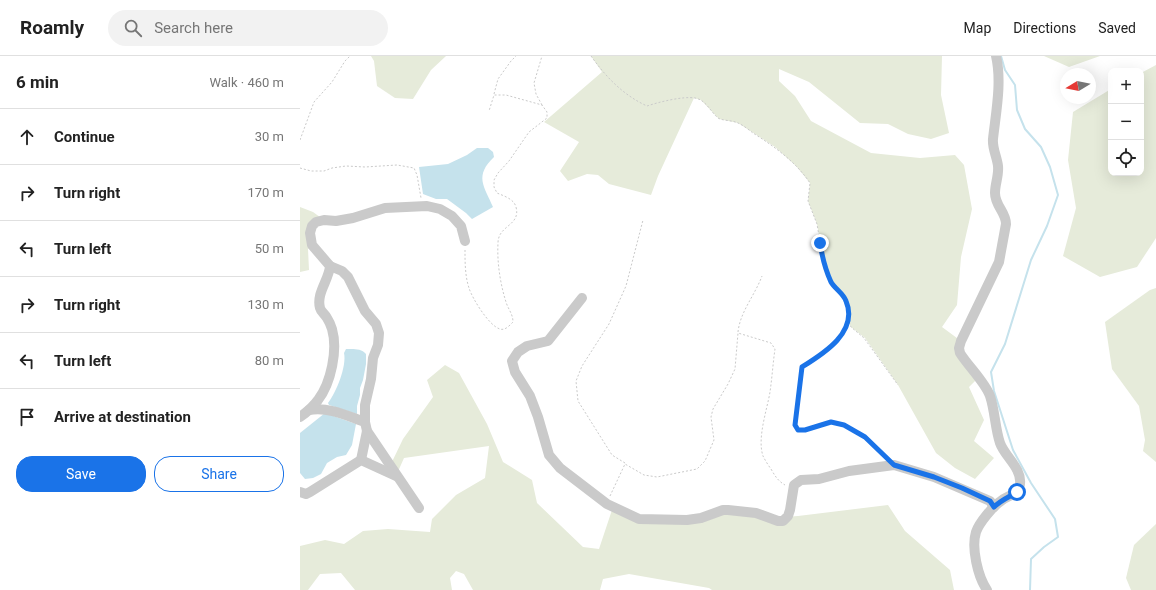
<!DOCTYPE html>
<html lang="en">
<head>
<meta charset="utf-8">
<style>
	:root { --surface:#fff; --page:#f2f2f2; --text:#222; --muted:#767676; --line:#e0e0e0; --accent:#1a73e8 }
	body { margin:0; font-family:Roboto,sans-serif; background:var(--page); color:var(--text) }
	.controls { position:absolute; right:12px; top:12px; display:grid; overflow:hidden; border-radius:8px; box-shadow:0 4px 16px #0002 }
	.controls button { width:36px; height:36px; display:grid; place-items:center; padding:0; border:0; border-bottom:1px solid var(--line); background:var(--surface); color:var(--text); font:20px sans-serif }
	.compass { position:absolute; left:760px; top:12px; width:36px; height:36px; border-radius:50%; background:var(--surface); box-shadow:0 4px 16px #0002; rotate:260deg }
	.stop { position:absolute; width:12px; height:12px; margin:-9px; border:3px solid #1a73e8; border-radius:50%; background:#fff }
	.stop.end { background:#1a73e8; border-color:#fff; box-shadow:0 1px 4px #0008 }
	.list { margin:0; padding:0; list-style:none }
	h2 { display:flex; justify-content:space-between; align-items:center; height:52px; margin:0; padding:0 16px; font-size:17px }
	h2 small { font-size:13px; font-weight:400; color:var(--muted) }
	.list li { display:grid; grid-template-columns:26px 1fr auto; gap:12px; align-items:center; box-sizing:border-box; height:56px; padding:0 16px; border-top:1px solid var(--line) }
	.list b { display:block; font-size:15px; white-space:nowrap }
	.list em { font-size:13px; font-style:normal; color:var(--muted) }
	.actions { display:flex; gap:8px; padding:12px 16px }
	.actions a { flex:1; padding:9px 0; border:1px solid var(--accent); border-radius:16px; text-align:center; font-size:14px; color:var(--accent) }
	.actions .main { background:var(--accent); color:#fff }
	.icon { flex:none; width:22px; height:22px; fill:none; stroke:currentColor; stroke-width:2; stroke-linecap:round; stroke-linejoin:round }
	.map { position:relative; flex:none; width:856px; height:534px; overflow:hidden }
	header { display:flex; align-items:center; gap:24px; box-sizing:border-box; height:56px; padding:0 20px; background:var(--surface); border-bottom:1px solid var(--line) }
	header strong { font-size:19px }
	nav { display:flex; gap:22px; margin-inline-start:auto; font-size:14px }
	.search { width:280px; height:36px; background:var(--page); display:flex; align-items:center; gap:10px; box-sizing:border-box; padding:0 14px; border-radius:22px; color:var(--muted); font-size:15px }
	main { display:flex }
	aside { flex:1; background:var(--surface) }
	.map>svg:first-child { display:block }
</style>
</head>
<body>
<header>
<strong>Roamly</strong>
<div class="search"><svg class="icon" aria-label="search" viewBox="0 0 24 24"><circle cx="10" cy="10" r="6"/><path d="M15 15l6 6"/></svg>Search here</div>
<nav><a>Map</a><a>Directions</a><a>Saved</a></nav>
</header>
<main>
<aside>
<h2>6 min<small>Walk · 460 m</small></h2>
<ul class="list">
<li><svg class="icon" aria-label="ahead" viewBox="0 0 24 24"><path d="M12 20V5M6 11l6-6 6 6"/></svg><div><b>Continue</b></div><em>30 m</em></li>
<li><svg class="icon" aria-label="right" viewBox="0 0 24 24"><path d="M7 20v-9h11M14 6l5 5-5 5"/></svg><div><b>Turn right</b></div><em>170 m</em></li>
<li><svg class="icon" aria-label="left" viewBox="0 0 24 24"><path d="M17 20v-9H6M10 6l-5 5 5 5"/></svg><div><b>Turn left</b></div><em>50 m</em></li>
<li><svg class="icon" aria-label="right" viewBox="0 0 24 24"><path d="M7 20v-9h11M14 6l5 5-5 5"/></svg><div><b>Turn right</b></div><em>130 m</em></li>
<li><svg class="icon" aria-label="left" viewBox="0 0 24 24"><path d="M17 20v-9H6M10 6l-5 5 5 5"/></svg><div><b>Turn left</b></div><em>80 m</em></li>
<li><svg class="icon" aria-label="arrive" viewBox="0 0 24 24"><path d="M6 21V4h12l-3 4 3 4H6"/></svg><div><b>Arrive at destination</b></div></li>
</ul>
<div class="actions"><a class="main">Save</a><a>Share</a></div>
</aside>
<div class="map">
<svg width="856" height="534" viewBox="0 0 856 534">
	<rect width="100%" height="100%" fill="#fff"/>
	<g fill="#e6ebda">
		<path d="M71 0H146L131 14 113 43 95 42 77 30 74 5Z"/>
		<path d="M291 0H642L641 39 649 77 631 83 608 78 588 68 560 67 509 26 479 13V25L495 40 511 65 571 97 620 102 655 99 664 109 672 153 661 201 657 249 642 271 661 285 659 292 678 322 669 331 684 364 674 385 694 402 675 423 655 412 636 397 598 329 565 282 551 271 548 265 547 247 543 239 532 227 523 203 517 168 508 145 510 127 496 110 475 91 438 67 419 63 401 44 394 42 358 120 351 139 309 128 298 119 287 118 268 125 260 115 279 86 244 66 302 16Z"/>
		<path d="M744 0H800L769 11Z"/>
		<path d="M856 9V182L837 211 800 221 763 200 776 152 768 104 773 56 811 33V117H841V17Z"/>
		<path d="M0 151 13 156 24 164 16 166 12 189 8 193 9 214 0 216Z"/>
		<path d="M856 232V406L843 395 845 384 839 350 812 313 805 266 850 234Z"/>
		<path d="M145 309 159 317 187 368 203 406 232 424 237 447 283 491 299 493 313 451 339 463 362 464 417 456 470 462 498 460 588 449 605 475 650 514 654 534H412L409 532 329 518 303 523 300 534H173L164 518 156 515 150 522 152 534H55L41 517 20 518 8 534H0V490L25 484 44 488 63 475 88 473 130 476 132 463 156 439 185 422 189 390 104 402 96 420 90 410 103 383 133 341 127 324Z"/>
		<path d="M856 468V534H831L826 522 834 489Z"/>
	</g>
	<g fill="#c5e2ec">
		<path d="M177 92H188L193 96 194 101C174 120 184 130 193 151L172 163 166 157 147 143H136L123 138 119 111 148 108 167 99Z"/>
		<path d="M46 293C53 293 61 292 66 298V308L63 324 60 332V339L57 350V358L29 349 28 347C36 337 47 310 44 297Z"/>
		<path d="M25 357 56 368 52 389 46 399 37 401 27 407 21 418 13 422 5 423 0 417V377Z"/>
	</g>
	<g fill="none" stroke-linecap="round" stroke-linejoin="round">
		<path stroke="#c5e2ec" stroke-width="2" d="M701 0 705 14 715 29 717 54 725 73 741 91 750 111 758 139 747 170 731 204 705 288 691 316 694 335 713 394 731 427 755 463 758 481 744 491 731 503 730 534"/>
		<g stroke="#cacaca" stroke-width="1" stroke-dasharray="2 2" stroke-linecap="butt">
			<path d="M291 0C306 21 323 39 347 50 359 46 383 40 395 42 406 44 410 55 418 62 423 65 432 64 438 67 443 69 449 74 453 77 475 91 496 106 510 127L508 145 517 168 523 203 532 227 543 239 547 247 548 265 545 275 530 291 517 302 502 311 500 317 497 361 495 369 498 374H505L515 372 531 366 544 369 565 381 586 402"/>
			<path d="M194 38 198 23 211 5 216 0"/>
			<path d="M242 49 236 38 234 27 242 0"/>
			<path d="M0 84 14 46 32 26 45 5 50 0"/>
			<path d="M0 112 11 115H24L32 112 46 110 65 111 97 109 114 112 117 119 121 142"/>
			<path d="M165 194C165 206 165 220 169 232 172 242 189 270 200 273 205 275 210 269 213 266 213 258 208 253 206 246 200 227 197 206 198 187 198 169 221 170 216 151 214 143 204 140 197 137L194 131V124L198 117 209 105 229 76 247 62V56L242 49 206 39H194L189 55"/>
			<path d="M549 266 551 271 564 282 598 329"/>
			<path d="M438 276C440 256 455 239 462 220"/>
			<path d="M325 407 312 399 278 345 276 325 282 310 309 268 326 230 343 164"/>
			<path d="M310 440 325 408 344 419 357 421 397 413 405 405 414 384 411 361 413 353 428 328 435 313 438 277 471 287 475 293C473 307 472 322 470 336 467 354 457 382 463 400 465 404 468 409 471 413 475 420 478 425 485 429"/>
		</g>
		<g stroke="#cacaca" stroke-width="10">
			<path d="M30 210 42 215 48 221 65 255 76 268 79 277 78 289 73 302 71 323 65 349V366L67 375 119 452"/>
			<path d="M282 242 248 285 227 290 218 296 212 305 215 316 230 340 238 361 249 399 260 412 307 448 339 463 387 464 401 462 423 454H428L456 457 478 465H483L488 460 490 454 494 429 501 424 519 423 549 415 594 409 634 421 690 445 694 451"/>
			<path d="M9 354C30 351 45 359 65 366"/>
			<path d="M0 361C7 356 13 351 18 344 31 327 38 294 32 273 31 270 29 265 27 262 25 258 21 256 20 252 16 237 29 224 30 210L12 189 10 177 12 170 16 166 24 164 36 165 53 162 85 152 127 150 140 153 152 160 161 170 165 185"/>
			<path d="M61 404 67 375"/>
			<path d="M0 436 6 438 10 436 61 404 96 420"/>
			<path d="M687 534C678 521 671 492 676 476 679 467 693 450 701 445 708 439 719 439 720 428 722 412 705 401 700 387 695 372 695 355 690 340 685 326 668 310 660 297L659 292 661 285 699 206 706 168C706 156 695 150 695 137 695 128 699 119 698 110 697 101 692 92 693 83 696 56 702 26 696 0"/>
		</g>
	</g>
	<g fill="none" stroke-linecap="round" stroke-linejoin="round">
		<path stroke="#1a73e8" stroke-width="5" d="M520 187C522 200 525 213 531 226 535 233 543 237 546 245 559 276 523 298 502 311L495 369 498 374H505L531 366 544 369 565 381 594 409 634 421 662 432 690 445 694 451C701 444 709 441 717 436"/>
	</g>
</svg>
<div class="controls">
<button>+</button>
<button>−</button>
<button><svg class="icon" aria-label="locate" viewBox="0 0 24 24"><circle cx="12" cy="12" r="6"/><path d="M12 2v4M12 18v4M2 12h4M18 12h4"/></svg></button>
</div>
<svg class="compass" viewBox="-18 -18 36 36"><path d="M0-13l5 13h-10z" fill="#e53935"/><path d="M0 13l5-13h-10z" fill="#767676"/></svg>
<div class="stop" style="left:717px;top:436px"></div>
<div class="stop end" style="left:520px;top:187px"></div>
</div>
</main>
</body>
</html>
